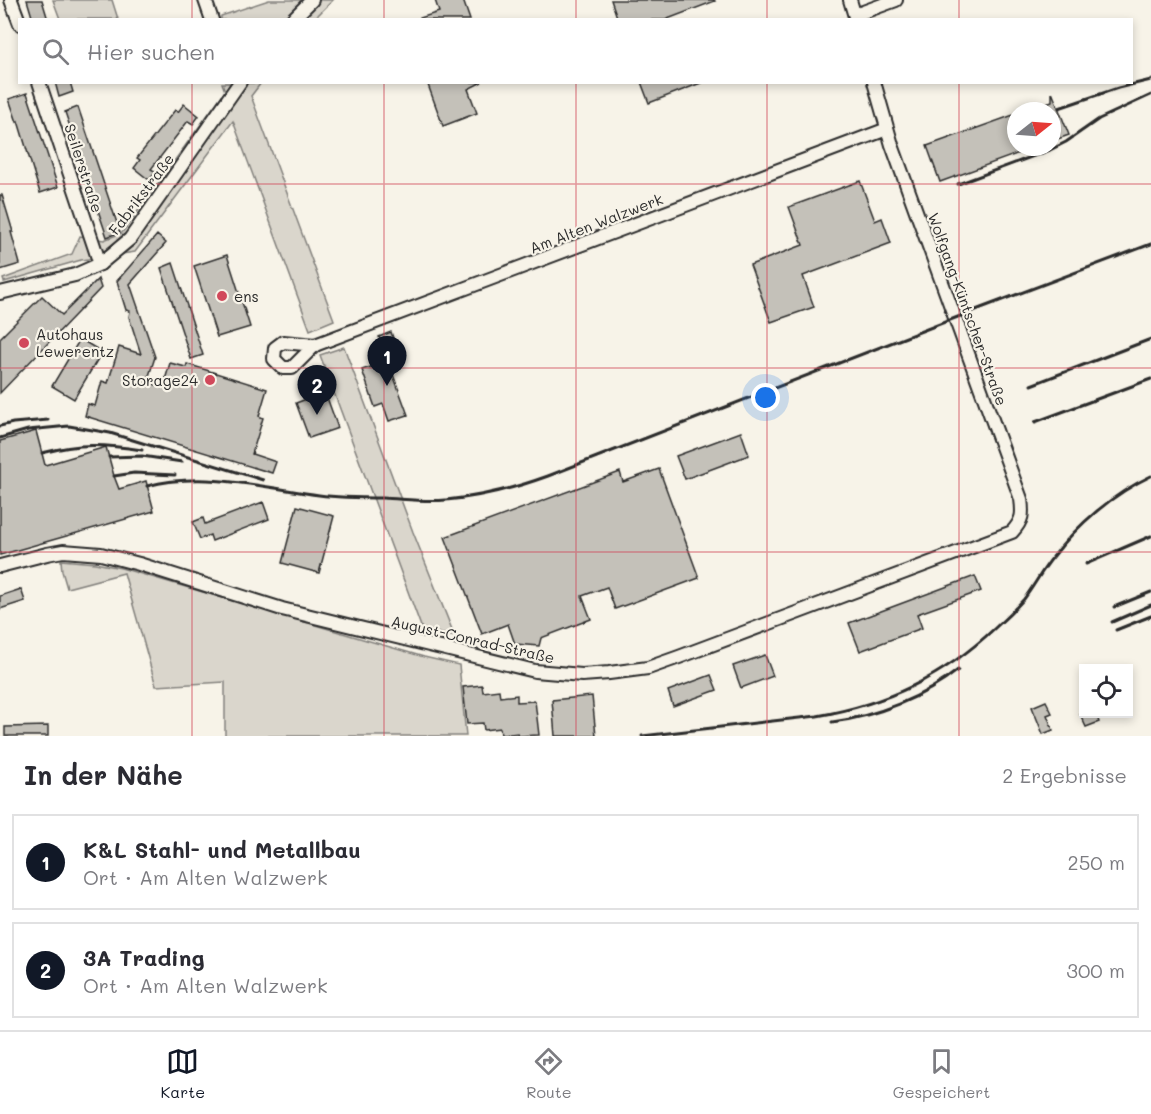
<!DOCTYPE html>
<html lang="de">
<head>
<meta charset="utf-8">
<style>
	:root { --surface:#fff; --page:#f7f7f7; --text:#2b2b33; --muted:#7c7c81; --line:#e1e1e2; --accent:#111827 }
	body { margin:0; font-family:Mali,sans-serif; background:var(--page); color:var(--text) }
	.controls { position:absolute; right:18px; bottom:18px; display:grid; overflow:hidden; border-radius:0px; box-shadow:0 3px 9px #0003 }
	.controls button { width:54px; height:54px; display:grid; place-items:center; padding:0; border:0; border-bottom:2px solid var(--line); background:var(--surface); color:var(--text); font:30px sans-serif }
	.compass { position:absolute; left:1007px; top:102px; width:54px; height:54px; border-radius:50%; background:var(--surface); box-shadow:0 3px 9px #0003; rotate:73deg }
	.you { position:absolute; left:766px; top:398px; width:21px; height:21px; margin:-15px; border:4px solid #fff; border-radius:50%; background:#1a73e8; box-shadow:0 0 0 9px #1a73e833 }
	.badge { display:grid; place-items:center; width:39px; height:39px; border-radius:50%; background:var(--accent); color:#fff; font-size:20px; font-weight:700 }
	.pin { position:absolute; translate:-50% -50px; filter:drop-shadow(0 2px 3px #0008) }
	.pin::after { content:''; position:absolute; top:32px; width:21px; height:18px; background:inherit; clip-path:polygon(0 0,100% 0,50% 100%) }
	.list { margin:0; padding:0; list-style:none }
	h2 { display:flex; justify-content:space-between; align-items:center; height:78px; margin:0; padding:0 24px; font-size:26px }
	h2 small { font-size:20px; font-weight:400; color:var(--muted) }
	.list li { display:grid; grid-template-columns:39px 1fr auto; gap:18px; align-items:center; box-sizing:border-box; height:96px; margin:0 12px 12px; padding:0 12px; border:2px solid var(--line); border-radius:0px }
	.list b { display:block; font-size:22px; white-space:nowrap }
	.list p { margin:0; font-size:20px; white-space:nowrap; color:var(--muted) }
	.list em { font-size:20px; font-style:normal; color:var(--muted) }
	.icon { flex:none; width:33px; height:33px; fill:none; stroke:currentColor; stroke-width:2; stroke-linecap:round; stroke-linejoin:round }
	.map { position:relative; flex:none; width:1151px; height:736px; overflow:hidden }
	.search { position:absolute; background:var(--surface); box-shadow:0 3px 9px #0003; left:18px; right:18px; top:18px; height:66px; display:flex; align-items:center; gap:15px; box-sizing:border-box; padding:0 21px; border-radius:0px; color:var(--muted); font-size:22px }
	.sheet { height:294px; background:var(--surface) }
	nav { display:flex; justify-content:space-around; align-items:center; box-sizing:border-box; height:84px; border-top:2px solid var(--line); background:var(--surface); font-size:16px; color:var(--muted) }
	nav a { display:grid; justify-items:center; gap:3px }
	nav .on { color:var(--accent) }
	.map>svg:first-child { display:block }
</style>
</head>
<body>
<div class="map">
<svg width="1151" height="736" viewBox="0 0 1151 736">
	<rect width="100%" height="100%" fill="#f7f3e8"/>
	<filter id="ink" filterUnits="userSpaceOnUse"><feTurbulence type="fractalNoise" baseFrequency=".0167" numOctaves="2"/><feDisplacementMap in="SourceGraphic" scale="12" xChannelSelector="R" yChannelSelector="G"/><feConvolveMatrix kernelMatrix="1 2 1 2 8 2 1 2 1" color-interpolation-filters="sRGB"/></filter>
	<g filter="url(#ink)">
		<g fill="#dad6cc" stroke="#82807c" stroke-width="1.5">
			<path d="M53 0H112L118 19H60Z"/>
			<path d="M269 0H333L314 19 221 20V16Z"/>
			<path d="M222 83H261L251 96 334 320 310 330 233 121 135 252 81 260 4 282 3 279 72 254 80 236 104 240 122 233 225 91Z"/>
			<path d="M344 347 413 532 455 637 422 629 320 355Z"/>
			<path d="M61 560 95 563 121 568 424 657 459 665 466 736H225V682L156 686 124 573 67 588 62 571Z"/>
		</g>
		<g fill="#c4c1b9" stroke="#2b2b2b" stroke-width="1.5">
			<path d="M27 0H42L48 20H33Z"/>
			<path d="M435 0H463L470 20H420V18L439 12Z"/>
			<path d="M611 0H714L715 1 665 20H618Z"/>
			<path d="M55 82H70L73 92 59 97Z"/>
			<path d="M427 82H482L468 89 477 113 443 126Z"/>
			<path d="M641 82H701V83L649 103Z"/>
			<path d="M1052 92 1069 135 1052 141V111L1026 110 1052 101Z"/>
			<path d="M27 93 58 187 40 193 18 121 17 122 9 99Z"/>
			<path d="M184 104 199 116 193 124 188 121 151 169 156 172 149 180 134 168 140 160 137 158 175 110 178 112Z"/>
			<path d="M78 107 120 232 107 237 65 112Z"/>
			<path d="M1016 114V147L1033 148 940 182 927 146Z"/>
			<path d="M860 181 875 221 882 218 891 243 803 276 814 307 771 322 750 265 803 245 789 207Z"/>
			<path d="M0 195H2L13 232H11L20 264 0 270Z"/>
			<path d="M157 235 166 243 130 284 155 357 147 382 163 387 170 363 186 367 187 364 267 389 259 416 263 418 252 454 276 462 272 473 85 416 88 404 95 406 102 381 108 383 119 347 141 354 129 317 130 311 126 310 117 281Z"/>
			<path d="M227 255 250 327 217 337 194 266Z"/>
			<path d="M173 263 203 355 191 359 161 268Z"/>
			<path d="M98 279 101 288 0 393V338L42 296 62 315Z"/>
			<path d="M391 332 399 356 387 360 379 337Z"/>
			<path d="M80 339 102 352 74 399 52 386Z"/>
			<path d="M388 361 408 415 389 421 383 404 375 407 362 370Z"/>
			<path d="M325 392 338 428 309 438 296 403Z"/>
			<path d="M36 431 45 465 106 447 114 476 119 489 146 481 154 511 0 555V441Z"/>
			<path d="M741 432 749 455 685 479 676 456Z"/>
			<path d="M659 469 699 578 615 609 607 587 582 596 591 619 541 638 539 646 515 644 508 624 482 634 445 537 620 472 623 482Z"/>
			<path d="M263 502 269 519 212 541 210 535 200 539 193 522 203 518 205 524Z"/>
			<path d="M297 506 334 516 319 573 282 563Z"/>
			<path d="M975 576 981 591 917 614 922 628 860 651 849 623Z"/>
			<path d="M21 589 25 601 0 609V596Z"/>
			<path d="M765 655 773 676 741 688 733 666Z"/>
			<path d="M711 675 717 690 673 706 668 691Z"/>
			<path d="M482 685 483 692 499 690 500 697 517 695V702L535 701 539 735 518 736V733L501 735 500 728 484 730 483 723 467 724 463 687Z"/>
			<path d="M592 696 596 736H555L552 700Z"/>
			<path d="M1046 701 1052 713 1047 715 1053 730 1043 734 1032 707Z"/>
			<path d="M1080 714H1096L1099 722 1086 727Z"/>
			<path d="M48 726V736H5V727Z"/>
		</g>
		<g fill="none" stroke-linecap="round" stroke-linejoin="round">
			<g stroke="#2b2b2b" stroke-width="16">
				<g id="minor">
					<path d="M11 0 20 24"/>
					<path d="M205 0 212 20"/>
					<path d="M850 0 856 20"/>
					<path d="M855 15 896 0"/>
					<path d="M292 20 312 0"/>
					<path d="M39 82 100 264"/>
					<path d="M0 293 75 275 100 264 130 239 240 82"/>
					<path d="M283 342 315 345 292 368H283L274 359 275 348Z"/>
					<path d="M315 345 887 129"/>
					<path d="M0 566 47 554 63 551 101 554 139 564 282 609 535 671 582 675 609 673 648 668 679 657 1012 532C1023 520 1023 514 1021 499L892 145 874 82"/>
				</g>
			</g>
			<use href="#minor" stroke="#f7f3e8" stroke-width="12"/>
			<g stroke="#2b2b2b" stroke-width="3">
				<path d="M1059 108 1118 88 1151 80"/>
				<path d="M958 184 1050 150 1066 142 1099 119 1151 95"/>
				<path d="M1031 385 1151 339"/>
				<path d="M1035 422 1151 379"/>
				<path d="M0 426 13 423 48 420"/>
				<path d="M0 438 28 430 69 426 110 433 263 480"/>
				<path d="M42 453C80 443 104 444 142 450"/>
				<path d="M109 457 142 456 182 462"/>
				<path d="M114 476 134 473 175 475"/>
				<path d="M147 486C203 471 263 487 319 495 340 498 361 498 383 498 404 499 425 502 446 500 481 497 515 488 548 476L981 308 1151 244"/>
				<path d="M1086 564 1151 536"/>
				<path d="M1114 607 1151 592"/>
				<path d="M1112 622 1151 605"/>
				<path d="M1116 630 1151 616"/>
				<path d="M832 722C874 717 925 697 958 670"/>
				<path d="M642 736 817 716C887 704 943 677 995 628 1005 619 1015 609 1024 599 1034 586 1042 570 1053 557 1078 524 1113 494 1151 476"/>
			</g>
		</g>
	</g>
	<path fill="none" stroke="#d1495b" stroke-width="1.5" stroke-opacity="0.55" d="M192 0V20M384 0V20M576 0V20M767 0V20M959 0V20M192 82V736M384 82V736M576 82V736M767 82V736M959 82V736M0 184H1151M0 368H1151M0 552H1151"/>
	<g fill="#d1495b" stroke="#f7f3e8" stroke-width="2">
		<circle cx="222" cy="296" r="6"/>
		<circle cx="24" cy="343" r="6"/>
		<circle cx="210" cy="380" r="6"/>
	</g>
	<g text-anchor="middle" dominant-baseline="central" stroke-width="4.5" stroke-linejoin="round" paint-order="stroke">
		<g font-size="15" fill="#2b2b2b" stroke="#f7f3e8">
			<text transform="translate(84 168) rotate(72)">Seilerstraße</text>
			<text transform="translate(141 194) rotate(-53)">Fabrikstraße</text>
			<text transform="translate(596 223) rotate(-21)">Am Alten Walzwerk</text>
			<text transform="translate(968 309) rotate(70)">Wolfgang-Küntscher-Straße</text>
			<text transform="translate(473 639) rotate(13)">August-Conrad-Straße</text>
		</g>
		<g font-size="15" fill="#2b2b2b" stroke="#f7f3e8" text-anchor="start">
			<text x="234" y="296">ens</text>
			<text x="36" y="334">Autohaus<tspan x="36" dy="17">Lewerentz</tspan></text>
			<text x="198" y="380" text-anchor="end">Storage24</text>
		</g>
	</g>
</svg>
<div class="controls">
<button><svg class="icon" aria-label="locate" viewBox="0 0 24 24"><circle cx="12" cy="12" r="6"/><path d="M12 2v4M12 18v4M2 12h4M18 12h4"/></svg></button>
</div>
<svg class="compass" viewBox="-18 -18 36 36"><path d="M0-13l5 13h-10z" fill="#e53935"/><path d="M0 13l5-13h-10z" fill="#7c7c81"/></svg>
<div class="you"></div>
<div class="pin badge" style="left:387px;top:386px">1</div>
<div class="pin badge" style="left:317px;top:415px">2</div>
<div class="search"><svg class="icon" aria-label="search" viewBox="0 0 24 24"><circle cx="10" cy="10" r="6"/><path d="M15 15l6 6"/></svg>Hier suchen</div>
</div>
<section class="sheet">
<h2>In der Nähe<small>2 Ergebnisse</small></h2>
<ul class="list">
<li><span class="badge">1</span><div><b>K&amp;L Stahl- und Metallbau</b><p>Ort · Am Alten Walzwerk</p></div><em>250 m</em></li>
<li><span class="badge">2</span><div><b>3A Trading</b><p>Ort · Am Alten Walzwerk</p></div><em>300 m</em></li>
</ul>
</section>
<nav>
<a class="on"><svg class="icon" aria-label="map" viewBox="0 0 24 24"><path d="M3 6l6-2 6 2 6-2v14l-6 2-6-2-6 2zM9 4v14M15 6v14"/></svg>Karte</a>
<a><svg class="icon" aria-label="directions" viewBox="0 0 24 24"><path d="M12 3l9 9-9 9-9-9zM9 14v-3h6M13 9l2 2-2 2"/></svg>Route</a>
<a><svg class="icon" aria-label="saved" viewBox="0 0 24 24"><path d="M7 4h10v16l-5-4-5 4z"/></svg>Gespeichert</a>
</nav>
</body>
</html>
